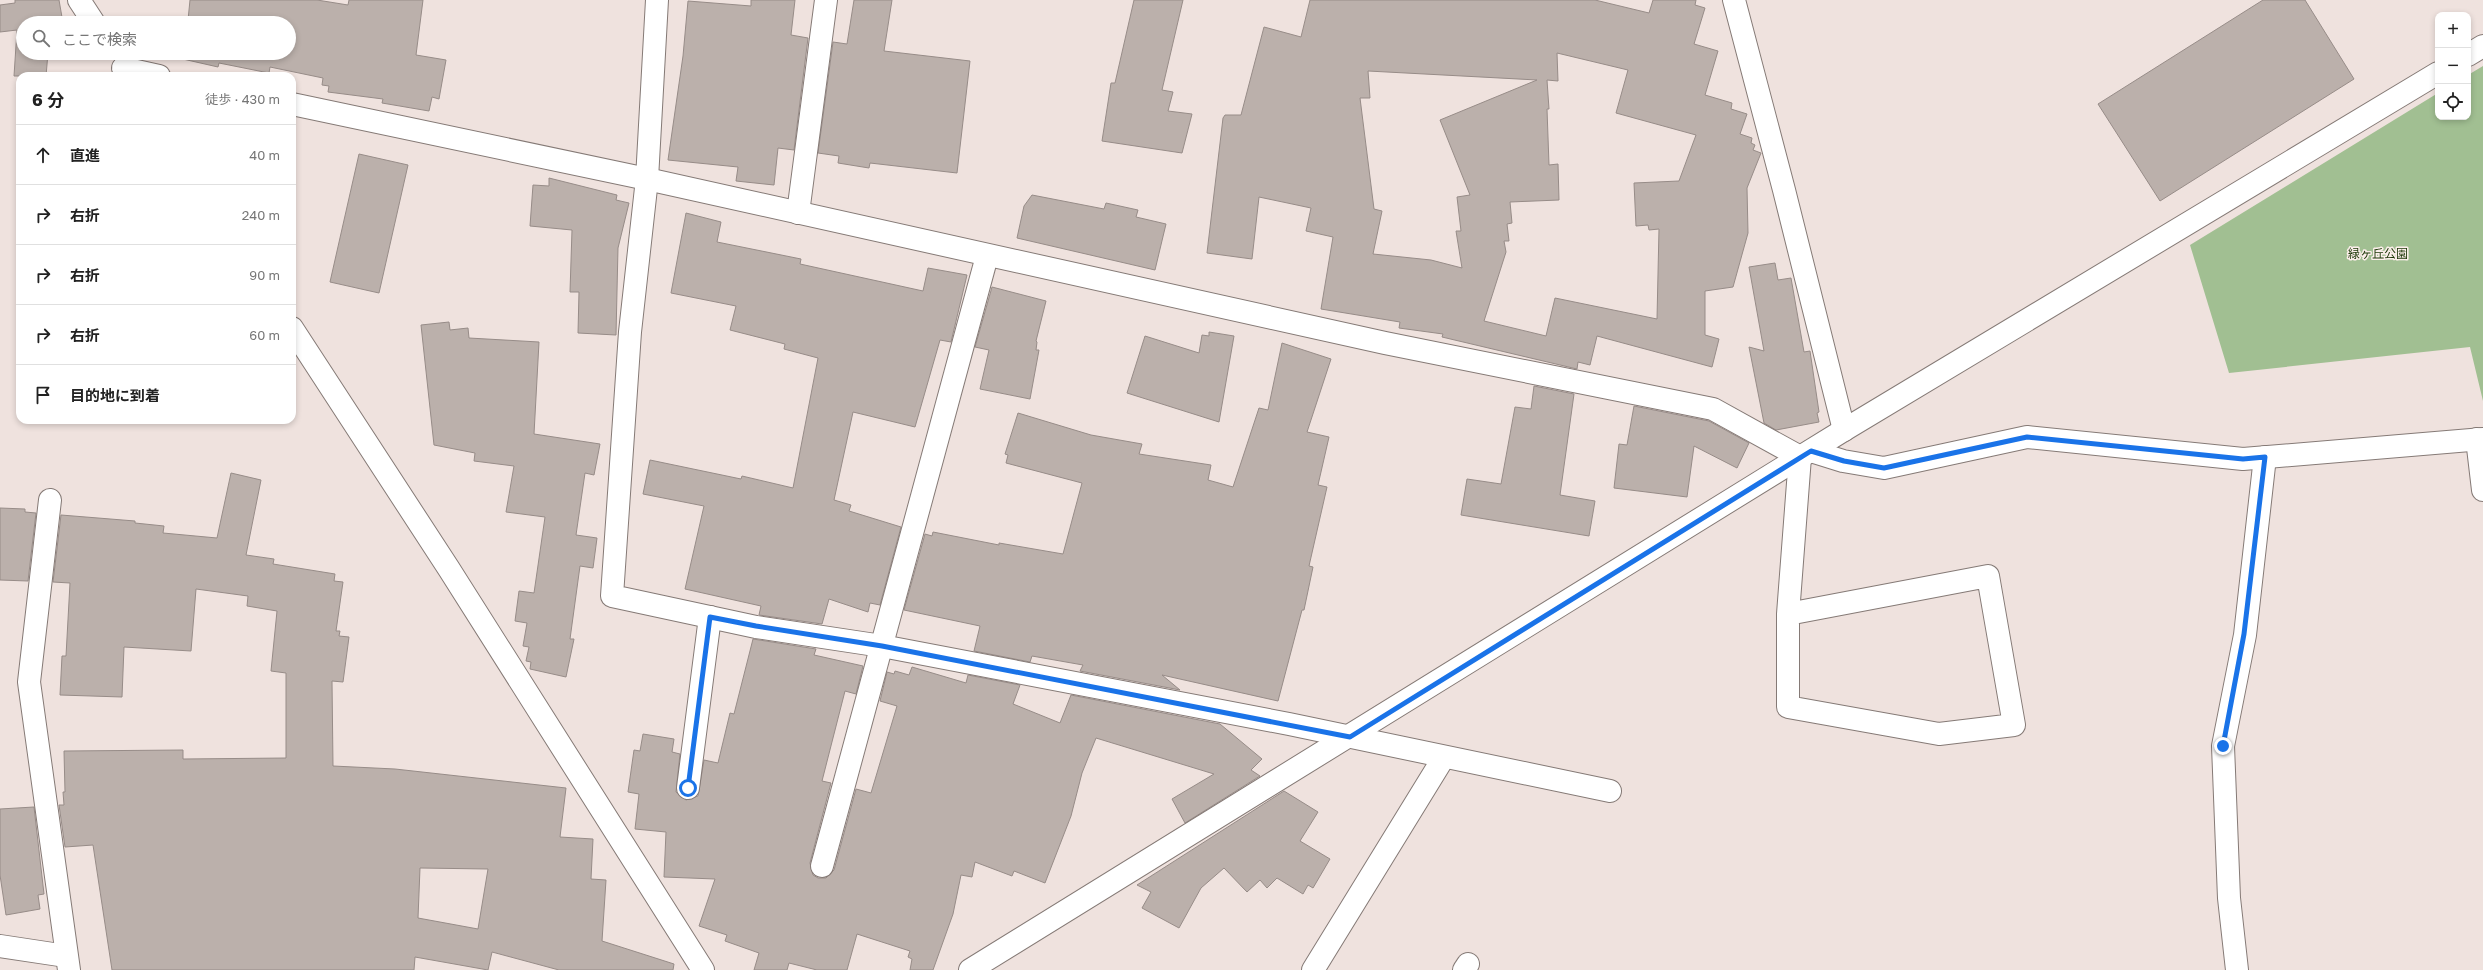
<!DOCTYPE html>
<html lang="ja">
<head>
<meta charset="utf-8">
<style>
	:root { --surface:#fff; --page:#f6f6f6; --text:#222; --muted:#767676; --line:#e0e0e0 }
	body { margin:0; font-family:"Golos Text","Noto Sans JP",sans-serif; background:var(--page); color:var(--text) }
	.controls { position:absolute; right:12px; top:12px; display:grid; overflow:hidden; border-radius:8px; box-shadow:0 2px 6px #0003 }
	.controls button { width:36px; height:36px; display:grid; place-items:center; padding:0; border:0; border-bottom:1px solid var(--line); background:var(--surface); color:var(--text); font:20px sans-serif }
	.stop { position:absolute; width:12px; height:12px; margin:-9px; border:3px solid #1a73e8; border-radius:50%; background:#fff }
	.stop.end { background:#1a73e8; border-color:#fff; box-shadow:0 1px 4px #0008 }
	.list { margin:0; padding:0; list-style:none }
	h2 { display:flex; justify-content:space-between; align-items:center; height:52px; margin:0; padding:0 16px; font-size:17px }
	h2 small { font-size:13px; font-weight:400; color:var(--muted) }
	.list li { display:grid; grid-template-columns:26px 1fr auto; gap:12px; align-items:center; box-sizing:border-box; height:60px; padding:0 16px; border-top:1px solid var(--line) }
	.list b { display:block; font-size:15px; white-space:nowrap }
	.list em { font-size:13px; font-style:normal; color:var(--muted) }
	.icon { flex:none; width:22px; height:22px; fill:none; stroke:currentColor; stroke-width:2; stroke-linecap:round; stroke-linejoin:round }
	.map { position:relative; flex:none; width:2483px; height:970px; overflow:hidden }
	.search { position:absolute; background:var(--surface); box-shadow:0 2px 6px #0003; left:16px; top:16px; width:280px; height:44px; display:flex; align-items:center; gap:10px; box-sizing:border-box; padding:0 14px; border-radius:22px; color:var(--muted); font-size:15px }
	.panel { position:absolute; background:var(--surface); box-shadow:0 2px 6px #0003; left:16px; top:72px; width:280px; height:352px; border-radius:12px }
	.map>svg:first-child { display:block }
</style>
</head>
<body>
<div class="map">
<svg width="2483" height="970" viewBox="0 0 2483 970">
	<rect width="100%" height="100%" fill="#efe2de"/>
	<path fill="#a1bf92" d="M2483 66V401L2470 347 2229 373 2190 245 2438 93V117H2468V75Z"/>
	<g fill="#bbb0ab" stroke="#978c88" fill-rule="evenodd">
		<path d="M15 0H59L63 23H23V53H48L46 76H14L17 30 0 32V5L15 3Z"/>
		<path d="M190 0H317L348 5 349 0H423L416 55 446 60 439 99 432 97 429 111 382 103 383 99 328 92 329 86 322 85 323 78 270 67 269 73 219 63 218 67 174 57 175 53H289V23H182L183 19 188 20Z"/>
		<path d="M751 0H795L791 35 808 38 794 150 778 148 774 185 736 181 738 167 668 160 683 56 688 1 751 6Z"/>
		<path d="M854 0H892L884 51 970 61 957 173 870 163 869 168 838 163 839 156 818 153 833 42 847 44Z"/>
		<path d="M1134 0H1183L1162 90 1173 92 1168 111 1192 114 1182 153 1102 141 1111 83H1115Z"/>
		<path d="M1310 0H1595L1649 13 1653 0H1696L1695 5 1705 8 1694 44 1718 51 1705 95 1732 103 1731 109 1747 114 1740 134 1752 138 1751 143 1755 145 1753 150 1761 153 1747 188 1748 233 1733 287 1705 291V335L1719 339 1712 367 1597 336 1590 365 1578 362 1577 369 1442 337 1443 334 1399 328 1400 322 1321 309 1333 237 1306 231 1311 208 1259 197 1252 259 1207 253 1223 118 1225 115H1241L1264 27 1301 37ZM1557 53 1628 70 1616 113 1696 135 1679 181 1634 183 1636 226 1648 225 1649 230 1659 229 1657 319 1555 298 1546 336 1484 321 1506 252 1504 241H1509L1507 224 1512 223 1510 202 1559 200 1558 164 1549 165 1547 109H1549L1547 80 1558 81ZM1368 71 1537 80 1440 120 1470 195 1457 197 1461 231H1456L1462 268 1431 260 1373 254 1382 211 1374 209 1360 98H1370Z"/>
		<path d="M2263 0H2305L2354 79 2160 201 2098 104Z"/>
		<path d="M359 154 408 165 379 293 330 282Z"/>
		<path d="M549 178 617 195 616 200 629 203 618 248 616 335 578 333 579 292H570L572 230 530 226 533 185 549 186Z"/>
		<path d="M1032 195 1104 209 1106 203 1138 210 1136 217 1166 224 1155 270 1017 238 1024 206Z"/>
		<path d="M686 213 721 222 717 242 801 259 800 264 923 291 928 268 967 275 951 342 940 340 915 427 853 412 834 500 851 505 849 511 901 527 880 605 870 603 868 612 829 599 822 624 759 615 761 606 685 589 704 506 643 494 650 460 741 479 742 476 793 488 818 358 784 349 785 344 730 330 736 306 671 293Z"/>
		<path d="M1775 263 1778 280 1791 278 1804 352 1810 351 1819 412 1817 413 1819 422 1776 430 1764 423 1749 347 1764 351 1749 267Z"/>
		<path d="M992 287 1046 301 1036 341 1037 342 1036 350H1039L1030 399 980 389 989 350 975 347Z"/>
		<path d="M449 322 450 330 468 328 469 338 539 342 534 434 600 444 594 475 585 473 576 535 597 538 593 568 580 566 570 639H574L566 677 530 669 531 662 526 661 529 647 523 646 527 623 515 621 519 591 534 593 545 517 506 512 514 466 474 461 475 453 434 445 421 325Z"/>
		<path d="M1209 332 1234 336 1219 422 1127 393 1145 336 1199 353 1202 335 1209 336Z"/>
		<path d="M1282 343 1331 359 1307 432 1329 437 1318 485 1327 487 1309 566 1313 567 1304 610H1302L1278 701 1162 675 1180 690 1080 671 1083 665 1032 656 1030 662 974 651 980 626 904 610 925 534 932 536 933 532 999 545V543L1063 554 1082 483 1006 463 1008 455 1005 454 1018 413 1091 435 1142 444 1139 454 1211 465 1208 480 1233 487 1259 408 1268 410Z"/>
		<path d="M1534 386 1574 394 1560 495 1595 501 1589 536 1461 515 1467 479 1501 484 1515 407 1531 409Z"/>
		<path d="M1634 406 1709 421 1749 443 1737 468 1694 446 1687 497 1614 488 1619 444 1627 445Z"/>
		<path d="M231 473 261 480 246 555 274 559 273 564 335 574 334 581 343 582 336 631H340L339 636 349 637 343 682 332 681 333 766 395 769 566 788 560 837 593 839 591 879 606 880 602 941 674 964 673 970H559L492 952 488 970 415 957 414 970H112L93 845 65 847 59 805H64L63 792H65L64 751 183 750V759L286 758V673L271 671 277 611 247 606 248 596 196 589 191 651 124 647 122 697 60 695 62 656H66L70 583 53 582 61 515 135 521V523L164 526 163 533 217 538ZM420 868 488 869 478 929 418 918Z"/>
		<path d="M0 508 25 509V512L36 513 28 581 0 580Z"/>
		<path d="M753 639 816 649 814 655 863 666 856 694 845 691 822 781 831 783 810 863 813 875 818 878H826L834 870 856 789 871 793 897 706 880 701 887 672 894 674 895 671 909 675 912 667 966 683 968 675 1020 685 1013 704 1060 723 1071 695 1220 724 1262 759 1251 770 1260 776 1185 823 1172 799 1214 774 1096 738 1082 773 1071 816 1045 883 1014 871 1012 876 975 862 972 877 961 875 953 914 933 970H910L912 959 908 957 910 951 857 934 847 970H817L789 963 787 970H754L759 953 725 941 727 935 699 926 715 879 664 877 666 832 635 829 639 794 628 792 634 750 640 751 643 734 674 739 672 752 680 754 676 792 686 800 698 796 704 760 718 763 730 713 734 714Z"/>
		<path d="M1284 791 1318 812 1300 841 1330 859 1313 888 1308 885 1303 894 1277 878 1267 888 1260 880 1247 892 1224 868 1201 888 1179 928 1142 908 1151 892 1137 885Z"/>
		<path d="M34 807 44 894 38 895 40 909 6 915 0 875V809Z"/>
	</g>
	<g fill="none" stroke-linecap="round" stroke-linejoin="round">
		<g stroke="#857a76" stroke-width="24">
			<g id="minor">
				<path d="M79 0 94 23"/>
				<path d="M657 0 647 179 630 332 612 596 756 627 882 646 1289 724 1610 791"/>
				<path d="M1734 0 1784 190 1844 430"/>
				<path d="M2468 55 2483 46"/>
				<path d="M123 68 159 76"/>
				<path d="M292 104 647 179 1385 343 1713 409 1800 457"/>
				<path d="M798 213 826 0"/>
				<path d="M292 328 449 569 703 970"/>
				<path d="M2477 439 2483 490"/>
				<path d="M1811 451 1843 461 1884 468 2027 437 2243 459 2483 439"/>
				<path d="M50 500 29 682 69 970"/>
				<path d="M1788 614 1988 576 2014 725 1939 734 1788 707V614L1800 457"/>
				<path d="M688 788 710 617"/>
				<path d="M822 866 987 256"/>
				<path d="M0 946 66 956"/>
				<path d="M970 970 1844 430 2438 73"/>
				<path d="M1313 970 1444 757"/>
				<path d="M1464 970 1468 964"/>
				<path d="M2237 970 2229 898 2223 746 2245 635 2265 457"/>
			</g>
		</g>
		<use href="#minor" stroke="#fff" stroke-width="22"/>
	</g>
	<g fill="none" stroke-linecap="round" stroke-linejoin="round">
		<path stroke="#1a73e8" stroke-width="5" d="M688 788 710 617 756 626 882 646 1350 737 1811 451 1844 461 1884 468 2027 437 2243 459 2265 457 2244 634 2223 746"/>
	</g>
	<g text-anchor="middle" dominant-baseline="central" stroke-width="3" stroke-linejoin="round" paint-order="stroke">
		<g font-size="12" fill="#193504" stroke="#fcefeb">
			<text x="2378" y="253">緑ヶ丘公園</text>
		</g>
	</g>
</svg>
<div class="controls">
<button>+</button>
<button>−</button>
<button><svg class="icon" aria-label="locate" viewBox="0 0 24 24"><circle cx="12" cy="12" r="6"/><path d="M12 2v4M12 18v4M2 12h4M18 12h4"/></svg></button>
</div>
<div class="stop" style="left:688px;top:788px"></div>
<div class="stop end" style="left:2223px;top:746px"></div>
<div class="search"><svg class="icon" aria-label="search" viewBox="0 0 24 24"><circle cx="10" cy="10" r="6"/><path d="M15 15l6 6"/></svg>ここで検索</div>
<section class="panel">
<h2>6 分<small>徒歩 · 430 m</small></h2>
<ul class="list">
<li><svg class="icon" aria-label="ahead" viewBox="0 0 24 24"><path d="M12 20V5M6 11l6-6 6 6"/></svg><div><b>直進</b></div><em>40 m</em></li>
<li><svg class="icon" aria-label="right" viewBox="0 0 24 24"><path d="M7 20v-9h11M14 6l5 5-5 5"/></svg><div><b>右折</b></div><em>240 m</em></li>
<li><svg class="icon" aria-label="right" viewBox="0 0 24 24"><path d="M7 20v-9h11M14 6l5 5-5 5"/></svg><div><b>右折</b></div><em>90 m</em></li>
<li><svg class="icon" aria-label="right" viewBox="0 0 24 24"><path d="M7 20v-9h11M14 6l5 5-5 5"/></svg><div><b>右折</b></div><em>60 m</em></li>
<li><svg class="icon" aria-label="arrive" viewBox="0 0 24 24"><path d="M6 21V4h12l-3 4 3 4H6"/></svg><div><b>目的地に到着</b></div></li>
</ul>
</section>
</div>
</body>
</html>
